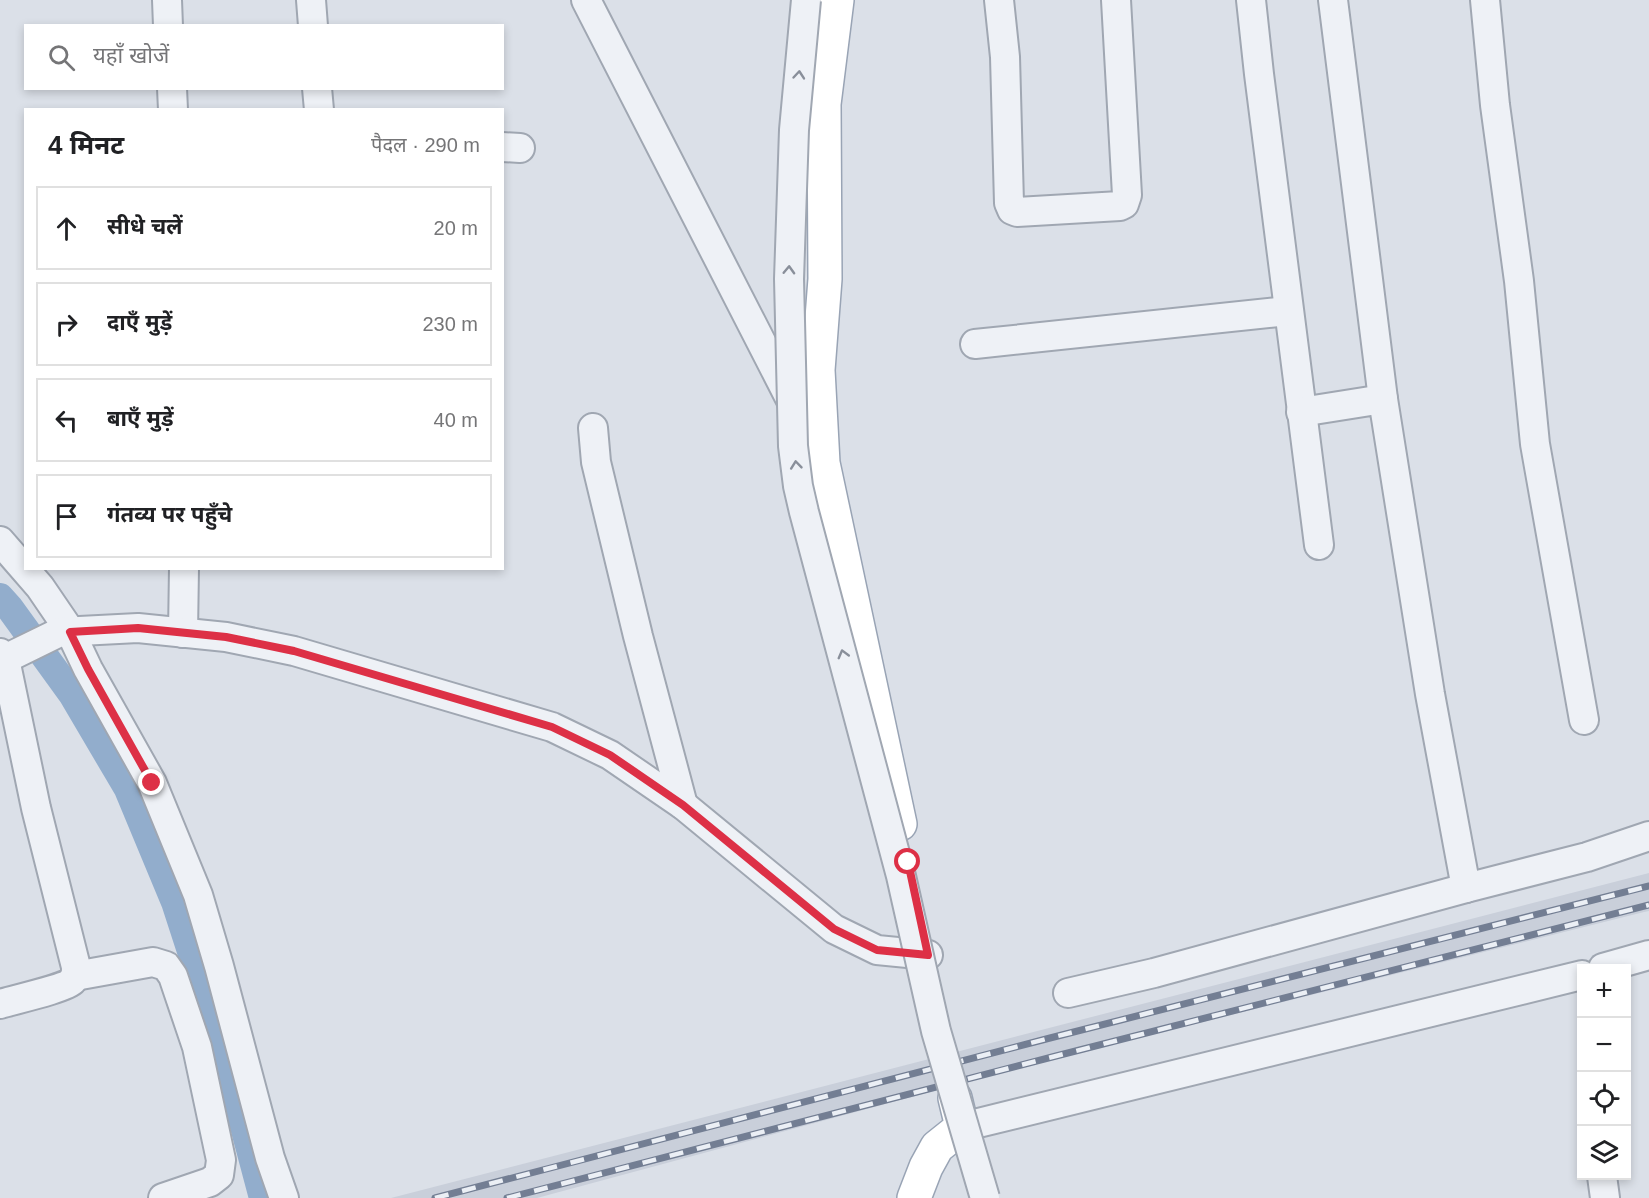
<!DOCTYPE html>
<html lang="hi">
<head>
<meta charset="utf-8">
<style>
	:root { --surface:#fff; --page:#f2f2f2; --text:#202124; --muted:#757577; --line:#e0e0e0 }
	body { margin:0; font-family:Helvetica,"Noto Sans Devanagari",sans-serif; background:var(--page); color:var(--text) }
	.controls { position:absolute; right:18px; bottom:18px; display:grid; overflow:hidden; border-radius:0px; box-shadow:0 3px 9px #0003 }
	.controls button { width:54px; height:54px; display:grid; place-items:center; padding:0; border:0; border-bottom:2px solid var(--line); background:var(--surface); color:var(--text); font:30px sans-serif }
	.stop { position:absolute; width:18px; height:18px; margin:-14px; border:4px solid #dd3046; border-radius:50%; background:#fff }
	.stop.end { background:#dd3046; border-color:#fff; box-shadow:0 2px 6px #0008 }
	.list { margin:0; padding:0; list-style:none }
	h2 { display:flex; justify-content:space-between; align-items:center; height:78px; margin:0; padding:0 24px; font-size:26px }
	h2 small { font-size:20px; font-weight:400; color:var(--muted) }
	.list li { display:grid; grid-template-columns:39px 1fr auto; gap:18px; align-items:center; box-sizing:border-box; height:84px; margin:0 12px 12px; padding:0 12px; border:2px solid var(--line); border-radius:0px }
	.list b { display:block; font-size:22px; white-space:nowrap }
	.list em { font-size:20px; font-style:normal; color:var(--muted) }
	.icon { flex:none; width:33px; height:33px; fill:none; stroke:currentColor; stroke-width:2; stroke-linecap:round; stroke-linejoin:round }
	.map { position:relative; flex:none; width:1649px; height:1198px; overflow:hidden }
	.search { position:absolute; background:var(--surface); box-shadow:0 3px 9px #0003; left:24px; top:24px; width:480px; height:66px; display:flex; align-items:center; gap:15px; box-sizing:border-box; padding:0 21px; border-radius:0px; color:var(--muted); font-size:22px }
	.panel { position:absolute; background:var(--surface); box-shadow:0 3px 9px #0003; left:24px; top:108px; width:480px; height:462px; border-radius:0px }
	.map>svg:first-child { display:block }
</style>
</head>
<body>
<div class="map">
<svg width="1649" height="1198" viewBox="0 0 1649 1198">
	<rect width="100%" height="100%" fill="#dbe0e8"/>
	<path fill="#c9cfda" d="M1649 873V911L1644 912 1026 1066 537 1198H391Z"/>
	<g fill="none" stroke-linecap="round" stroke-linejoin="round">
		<path stroke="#92adcc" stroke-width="28" d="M0 597 9 607 72 694 128 789 175 902 226 1059 263 1198"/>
		<g stroke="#a0a7b2" stroke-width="32">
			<g id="minor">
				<path d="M167 0 168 26"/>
				<path d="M311 0 313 26"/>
				<path d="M586 0 795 408"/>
				<path d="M999 0 1005 57 1009 203 1012 210 1017 212 1120 206 1124 204 1127 195 1116 0"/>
				<path d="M1251 0 1259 74 1319 545"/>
				<path d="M1333 0 1383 399"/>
				<path d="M1485 0 1495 105 1519 281 1535 444 1584 720"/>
				<path d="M172 88 173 110"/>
				<path d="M317 88 319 110"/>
				<path d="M502 147 520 148"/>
				<path d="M975 344 1288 311"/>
				<path d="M1301 412 1383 399 1430 694 1466 888 1587 857 1649 836"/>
				<path d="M593 428 596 462 638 636 683 805"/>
				<path d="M0 541 40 587 70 631 88 669 152 783 198 895 219 966 270 1158 284 1198"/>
				<path d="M183 633 184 568"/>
				<path d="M0 653 5 659 60 632 138 628 226 637 294 651 552 727 610 755 683 805 834 929 877 950 928 955"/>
				<path d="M1603 968 1649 955"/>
				<path d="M75 976 153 962 166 966 173 976 197 1047 221 1160 219 1175 210 1182 163 1198"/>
				<path d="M1068 993 1154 973 1466 888"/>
				<path d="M0 1004C13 1000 66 988 72 981 76 977 76 972 76 967L36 808 5 659"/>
				<path d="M962 1127 1582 975"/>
				<path d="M1602 1176 1605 1198"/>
			</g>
		</g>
		<g stroke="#99a4b5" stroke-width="36">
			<g id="major">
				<path d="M837 0 824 104 825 279 818 370 823 463 900 824"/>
				<path d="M914 1198 926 1167 937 1147 962 1127 955 1098"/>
			</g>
		</g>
		<use href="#minor" stroke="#eef1f6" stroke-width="28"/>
		<use href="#major" stroke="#fff" stroke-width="33"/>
		<g stroke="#737e93" stroke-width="7">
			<g id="rail">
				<path d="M435 1198 1050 1038 1649 886"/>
				<path d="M507 1198 1056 1056 1649 905"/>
			</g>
		</g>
		<use href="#rail" stroke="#ebeff5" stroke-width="4.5" stroke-dasharray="14" stroke-linecap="butt"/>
		<g stroke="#a0a7b2" stroke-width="32" stroke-linecap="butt">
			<path id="minor-bridge" d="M806 0 794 130 789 279 793 446 798 486 804 512 901 876 936 1031 985 1198"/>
		</g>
		<use href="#minor-bridge" stroke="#eef1f6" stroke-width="28"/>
	</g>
	<defs><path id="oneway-chevron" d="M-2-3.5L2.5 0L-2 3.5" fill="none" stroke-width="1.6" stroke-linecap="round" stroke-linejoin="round" transform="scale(1.5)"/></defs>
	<g stroke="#898f9a">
		<use href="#oneway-chevron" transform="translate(799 75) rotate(-85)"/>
		<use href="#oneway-chevron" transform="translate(789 270) rotate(-88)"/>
		<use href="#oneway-chevron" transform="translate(796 465) rotate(-96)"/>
		<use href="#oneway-chevron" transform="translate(843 654) rotate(-105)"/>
	</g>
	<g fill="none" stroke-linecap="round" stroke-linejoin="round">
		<path stroke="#dd3046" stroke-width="8" d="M152 783 88 669 70 632 138 628 226 637 294 651 552 727 610 755 683 805 834 929 877 950 928 955 908 862"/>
	</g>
</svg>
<div class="controls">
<button>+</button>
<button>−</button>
<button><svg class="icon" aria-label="locate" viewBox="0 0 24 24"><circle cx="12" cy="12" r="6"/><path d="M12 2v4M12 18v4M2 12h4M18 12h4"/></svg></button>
<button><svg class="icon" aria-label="layers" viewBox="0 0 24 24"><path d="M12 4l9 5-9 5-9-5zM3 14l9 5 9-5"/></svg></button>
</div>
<div class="stop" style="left:908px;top:862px"></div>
<div class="stop end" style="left:152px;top:783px"></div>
<div class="search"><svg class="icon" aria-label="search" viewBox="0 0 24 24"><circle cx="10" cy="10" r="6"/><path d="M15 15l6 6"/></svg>यहाँ खोजें</div>
<section class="panel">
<h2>4 मिनट<small>पैदल · 290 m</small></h2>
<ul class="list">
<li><svg class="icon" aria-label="ahead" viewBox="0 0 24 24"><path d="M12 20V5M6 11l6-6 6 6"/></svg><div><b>सीधे चलें</b></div><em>20 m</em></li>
<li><svg class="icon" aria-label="right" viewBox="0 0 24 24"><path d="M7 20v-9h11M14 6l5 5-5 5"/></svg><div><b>दाएँ मुड़ें</b></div><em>230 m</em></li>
<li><svg class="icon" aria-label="left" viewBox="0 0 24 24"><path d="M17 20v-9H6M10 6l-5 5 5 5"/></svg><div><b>बाएँ मुड़ें</b></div><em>40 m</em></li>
<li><svg class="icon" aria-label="arrive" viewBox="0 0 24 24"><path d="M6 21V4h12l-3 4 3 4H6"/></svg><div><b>गंतव्य पर पहुँचे</b></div></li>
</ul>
</section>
</div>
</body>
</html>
